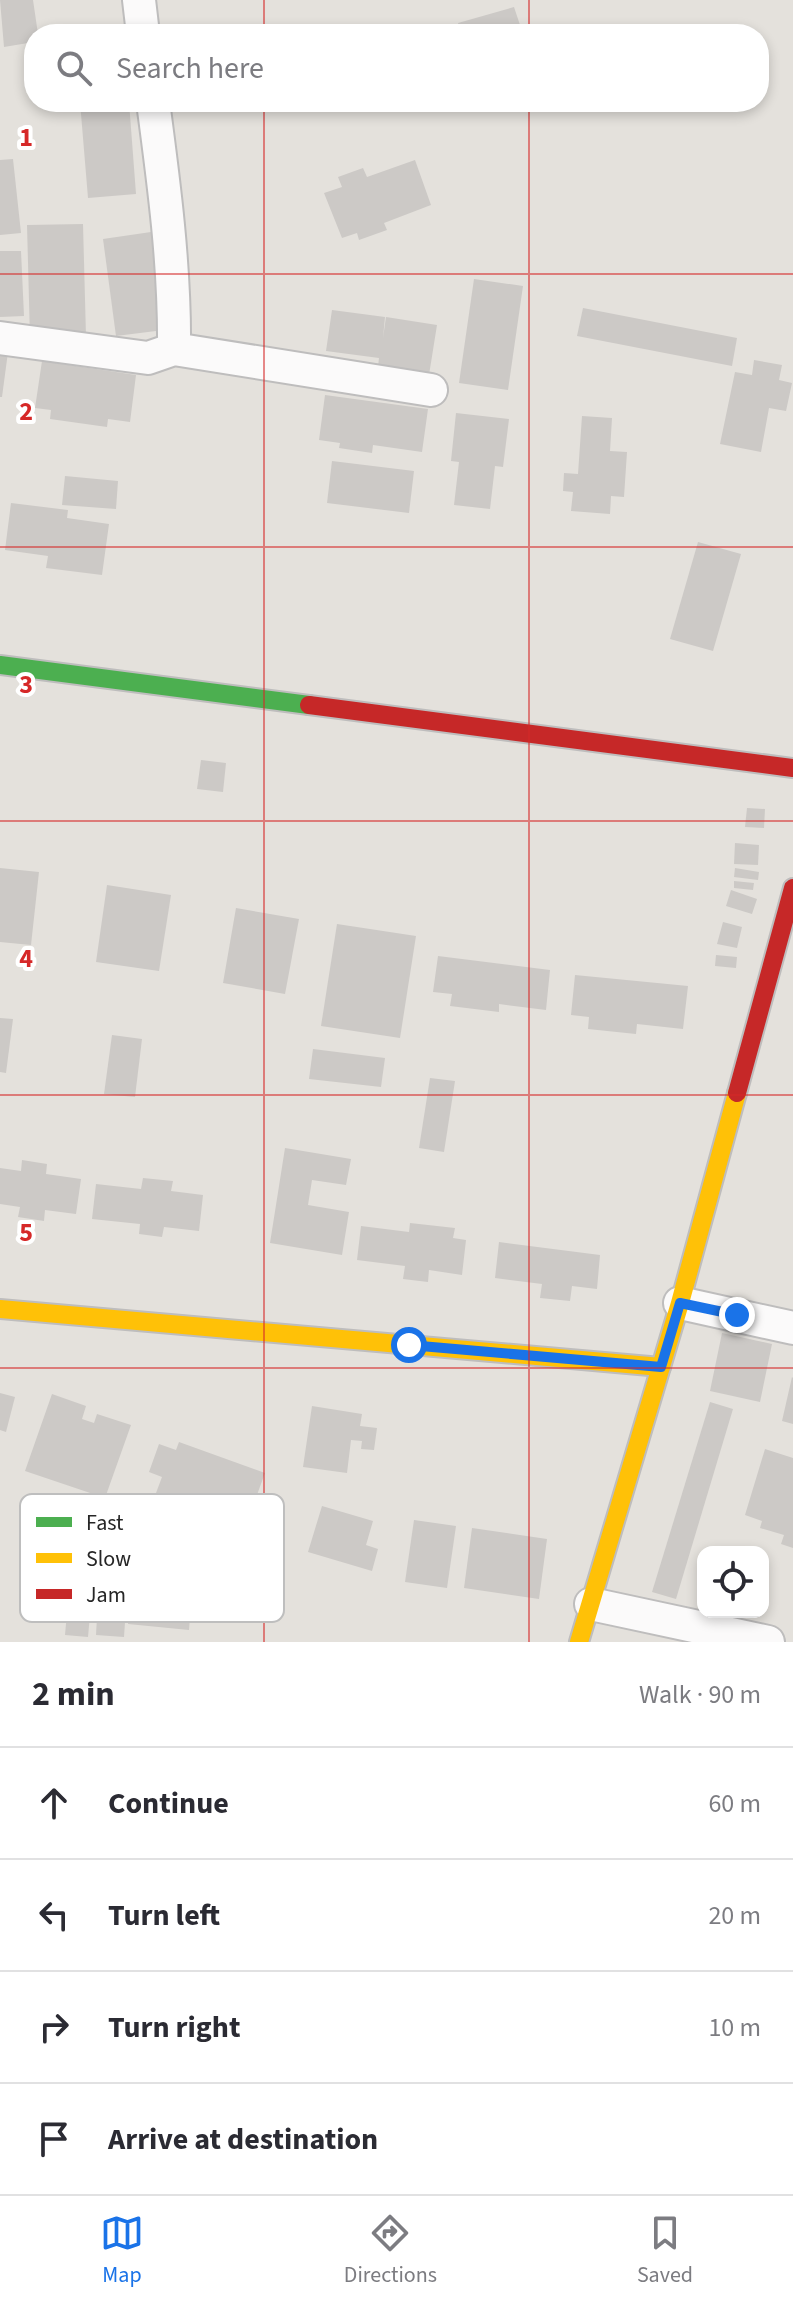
<!DOCTYPE html>
<html lang="en">
<head>
<meta charset="utf-8">
<style>
	:root { --surface:#fff; --page:#f7f7f7; --text:#2b2b33; --muted:#7c7c81; --line:#e1e1e2; --accent:#1a73e8 }
	body { margin:0; font-family:"Source Sans 3",sans-serif; background:var(--page); color:var(--text) }
	.controls { position:absolute; right:24px; bottom:24px; display:grid; overflow:hidden; border-radius:16px; box-shadow:0 4px 12px #0003 }
	.controls button { width:72px; height:72px; display:grid; place-items:center; padding:0; border:0; border-bottom:2px solid var(--line); background:var(--surface); color:var(--text); font:40px sans-serif }
	.stop { position:absolute; width:24px; height:24px; margin:-18px; border:6px solid #1a73e8; border-radius:50%; background:#fff }
	.stop.end { background:#1a73e8; border-color:#fff; box-shadow:0 2px 8px #0008 }
	.list { margin:0; padding:0; list-style:none }
	h2 { display:flex; justify-content:space-between; align-items:center; height:104px; margin:0; padding:0 32px; font-size:34px }
	h2 small { font-size:26px; font-weight:400; color:var(--muted) }
	.list li { display:grid; grid-template-columns:52px 1fr auto; gap:24px; align-items:center; box-sizing:border-box; height:112px; padding:0 32px; border-top:2px solid var(--line) }
	.list b { display:block; font-size:30px; white-space:nowrap }
	.list em { font-size:26px; font-style:normal; color:var(--muted) }
	.icon { flex:none; width:44px; height:44px; fill:none; stroke:currentColor; stroke-width:2; stroke-linecap:round; stroke-linejoin:round }
	.map { position:relative; flex:none; width:793px; height:1642px; overflow:hidden }
	.search { position:absolute; background:var(--surface); box-shadow:0 4px 12px #0003; left:24px; right:24px; top:24px; height:88px; display:flex; align-items:center; gap:20px; box-sizing:border-box; padding:0 28px; border-radius:32px; color:var(--muted); font-size:30px }
	.sheet { height:552px; background:var(--surface) }
	nav { display:flex; justify-content:space-around; align-items:center; box-sizing:border-box; height:112px; border-top:2px solid var(--line); background:var(--surface); font-size:22px; color:var(--muted) }
	nav a { display:grid; justify-items:center; gap:4px }
	nav .on { color:var(--accent) }
	.map>svg:first-child { display:block }
</style>
</head>
<body>
<div class="map">
<svg width="793" height="1642" viewBox="0 0 793 1642">
	<rect width="100%" height="100%" fill="#e4e1dc"/>
	<g fill="#ccc9c6">
		<path d="M0 0H33L38 34H34V42L4 47Z"/>
		<path d="M514 7 523 34H461L458 23Z"/>
		<path d="M80 102H129L136 194 88 198Z"/>
		<path d="M13 159 21 233 0 235V160Z"/>
		<path d="M415 160 431 205 384 223 387 230 359 240 357 233 342 238 324 193 342 187 338 177 363 168 367 177Z"/>
		<path d="M83 224 86 336 30 338 27 225Z"/>
		<path d="M151 232 164 330 116 336 103 239Z"/>
		<path d="M0 251H21L24 316 0 317Z"/>
		<path d="M474 279 523 286 508 390 459 383Z"/>
		<path d="M583 308 737 338 732 366 577 336Z"/>
		<path d="M332 310 385 317 383 338 386 317 437 325 429 375 378 367 379 358 326 351Z"/>
		<path d="M0 351 8 352 2 397H0Z"/>
		<path d="M754 360 782 365 779 380 792 383 786 411 769 408 761 452 720 444 735 372 752 375Z"/>
		<path d="M42 361 136 375 130 422 108 419 107 427 50 419 51 410 35 408Z"/>
		<path d="M325 395 428 409 422 452 373 445 372 453 339 448 340 443 319 440Z"/>
		<path d="M456 413 509 419 503 467 495 466 490 509 454 505 459 462 451 461Z"/>
		<path d="M582 416 612 418 610 451 627 452 624 497 611 496 610 514 571 511 573 492 563 491 564 473 578 474Z"/>
		<path d="M332 461 414 471 409 513 327 503Z"/>
		<path d="M65 476 118 481 116 509 62 505Z"/>
		<path d="M11 503 68 510 67 518 109 524 102 575 46 568 48 556 5 550Z"/>
		<path d="M698 542 741 554 713 651 670 639Z"/>
		<path d="M201 760 226 763 223 792 197 789Z"/>
		<path d="M747 808 765 809 764 828 745 827Z"/>
		<path d="M735 843 759 845 758 865 734 864Z"/>
		<path d="M0 868 39 872 31 945 0 942Z"/>
		<path d="M735 868 759 872 758 880 734 877Z"/>
		<path d="M734 881 754 883 753 890 734 888Z"/>
		<path d="M107 885 171 895 159 971 96 962Z"/>
		<path d="M731 890 757 899 752 914 726 906Z"/>
		<path d="M236 908 299 919 285 994 223 983Z"/>
		<path d="M723 922 742 927 737 948 717 944Z"/>
		<path d="M337 924 416 936 400 1038 321 1026Z"/>
		<path d="M716 955 737 957 736 968 715 966Z"/>
		<path d="M438 956 550 970 546 1010 499 1004V1012L450 1006 452 994 433 992Z"/>
		<path d="M575 975 688 986 683 1029 637 1024 636 1034 588 1029 589 1017 571 1015Z"/>
		<path d="M0 1018 13 1019 6 1073 0 1072Z"/>
		<path d="M112 1035 142 1039 135 1097 104 1094Z"/>
		<path d="M313 1049 385 1058 381 1087 309 1079Z"/>
		<path d="M430 1078 455 1081 444 1152 419 1148Z"/>
		<path d="M285 1148 351 1159 346 1185 312 1180 308 1205 349 1212 342 1255 270 1243Z"/>
		<path d="M22 1160 47 1164 46 1174 81 1179 76 1214 45 1210 44 1221 18 1217 20 1207 0 1204V1168L21 1171Z"/>
		<path d="M143 1178 173 1181 171 1191 203 1195 199 1231 164 1227 162 1237 139 1234 140 1224 92 1219 96 1184 141 1189Z"/>
		<path d="M410 1223 455 1228 453 1238 466 1240 462 1275 429 1270 428 1282 403 1279 405 1266 357 1260 361 1226 409 1232Z"/>
		<path d="M499 1242 600 1255 597 1289 572 1286 570 1301 540 1298 542 1284 495 1278Z"/>
		<path d="M722 1333 772 1344 760 1402 710 1391Z"/>
		<path d="M792 1377 793 1378V1424L782 1421Z"/>
		<path d="M0 1393 15 1397 6 1432 0 1430Z"/>
		<path d="M52 1394 86 1406 82 1419 94 1423 97 1414 131 1425 105 1498 25 1471Z"/>
		<path d="M710 1402 733 1409 676 1599 652 1592Z"/>
		<path d="M312 1406 362 1414 360 1426 377 1428 374 1450 361 1449 362 1441 351 1440 347 1473 303 1467Z"/>
		<path d="M179 1442 265 1473 243 1533 196 1517 193 1524 150 1509 162 1477 149 1472 159 1444 176 1450Z"/>
		<path d="M765 1449 793 1458V1548L781 1544 784 1535 760 1528 762 1521 745 1515Z"/>
		<path d="M322 1506 373 1521 366 1545 378 1549 372 1571 308 1552Z"/>
		<path d="M414 1520 456 1526 447 1588 405 1582Z"/>
		<path d="M472 1528 547 1539 539 1599 464 1588Z"/>
		<path d="M72 1557 95 1559 88 1637 65 1635Z"/>
		<path d="M100 1561 129 1562 124 1637 96 1635Z"/>
		<path d="M134 1564 150 1565 149 1577 193 1580 189 1630 128 1624Z"/>
	</g>
	<g fill="none" stroke-linecap="round" stroke-linejoin="round">
		<g stroke="#bebdbd" stroke-width="36">
			<g id="street">
				<path d="M139 0 143 34"/>
				<path d="M153 102C164 184 175 267 174 349"/>
				<path d="M0 338 148 358 174 349 431 390"/>
				<path d="M680 1303 793 1328"/>
				<path d="M591 1604 768 1642"/>
			</g>
		</g>
		<g stroke="#bebdbd" stroke-width="22">
			<path id="fast" d="M0 665 309 705"/>
		</g>
		<g stroke="#bebdbd" stroke-width="22">
			<g id="slow">
				<path d="M0 1309 661 1367"/>
				<path d="M579 1642 680 1303 737 1093"/>
			</g>
		</g>
		<g stroke="#bebdbd" stroke-width="22">
			<g id="jam">
				<path d="M309 705 793 768"/>
				<path d="M737 1093 793 888"/>
			</g>
		</g>
		<use href="#street" stroke="#fbfafa" stroke-width="32"/>
		<use href="#fast" stroke="#4caf50" stroke-width="18"/>
		<use href="#slow" stroke="#ffc107" stroke-width="18"/>
		<use href="#jam" stroke="#c62828" stroke-width="18"/>
	</g>
	<g fill="none" stroke-linecap="round" stroke-linejoin="round">
		<path stroke="#1a73e8" stroke-width="10" d="M409 1345 661 1367 680 1303 737 1315"/>
	</g>
	<path fill="none" stroke="#d62828" stroke-width="2" stroke-opacity="0.55" d="M264 0V34M529 0V34M264 102V1642M529 102V1642M0 274H793M0 547H793M0 821H793M0 1095H793M0 1368H793"/>
	<rect x="20" y="1494" width="264" height="128" rx="12" fill="#fff" stroke="#bebebe" stroke-width="2"/>
	<rect x="36" y="1517" width="36" height="10" fill="#4caf50"/>
	<rect x="36" y="1553" width="36" height="10" fill="#ffc107"/>
	<rect x="36" y="1589" width="36" height="10" fill="#c62828"/>
	<g font-size="22" fill="#262626">
		<text x="86" y="1530">Fast</text>
		<text x="86" y="1566">Slow</text>
		<text x="86" y="1602">Jam</text>
	</g>
	<g font-size="26" text-anchor="middle" font-weight="bold" fill="#d62828" stroke="#fff" stroke-width="8" stroke-linejoin="round" paint-order="stroke">
		<text x="26" y="146">1</text>
		<text x="26" y="420">2</text>
		<text x="26" y="693">3</text>
		<text x="26" y="967">4</text>
		<text x="26" y="1241">5</text>
	</g>
</svg>
<div class="controls">
<button><svg class="icon" aria-label="locate" viewBox="0 0 24 24"><circle cx="12" cy="12" r="6"/><path d="M12 2v4M12 18v4M2 12h4M18 12h4"/></svg></button>
</div>
<div class="stop" style="left:409px;top:1345px"></div>
<div class="stop end" style="left:737px;top:1315px"></div>
<div class="search"><svg class="icon" aria-label="search" viewBox="0 0 24 24"><circle cx="10" cy="10" r="6"/><path d="M15 15l6 6"/></svg>Search here</div>
</div>
<section class="sheet">
<h2>2 min<small>Walk · 90 m</small></h2>
<ul class="list">
<li><svg class="icon" aria-label="ahead" viewBox="0 0 24 24"><path d="M12 20V5M6 11l6-6 6 6"/></svg><div><b>Continue</b></div><em>60 m</em></li>
<li><svg class="icon" aria-label="left" viewBox="0 0 24 24"><path d="M17 20v-9H6M10 6l-5 5 5 5"/></svg><div><b>Turn left</b></div><em>20 m</em></li>
<li><svg class="icon" aria-label="right" viewBox="0 0 24 24"><path d="M7 20v-9h11M14 6l5 5-5 5"/></svg><div><b>Turn right</b></div><em>10 m</em></li>
<li><svg class="icon" aria-label="arrive" viewBox="0 0 24 24"><path d="M6 21V4h12l-3 4 3 4H6"/></svg><div><b>Arrive at destination</b></div></li>
</ul>
</section>
<nav>
<a class="on"><svg class="icon" aria-label="map" viewBox="0 0 24 24"><path d="M3 6l6-2 6 2 6-2v14l-6 2-6-2-6 2zM9 4v14M15 6v14"/></svg>Map</a>
<a><svg class="icon" aria-label="directions" viewBox="0 0 24 24"><path d="M12 3l9 9-9 9-9-9zM9 14v-3h6M13 9l2 2-2 2"/></svg>Directions</a>
<a><svg class="icon" aria-label="saved" viewBox="0 0 24 24"><path d="M7 4h10v16l-5-4-5 4z"/></svg>Saved</a>
</nav>
</body>
</html>
